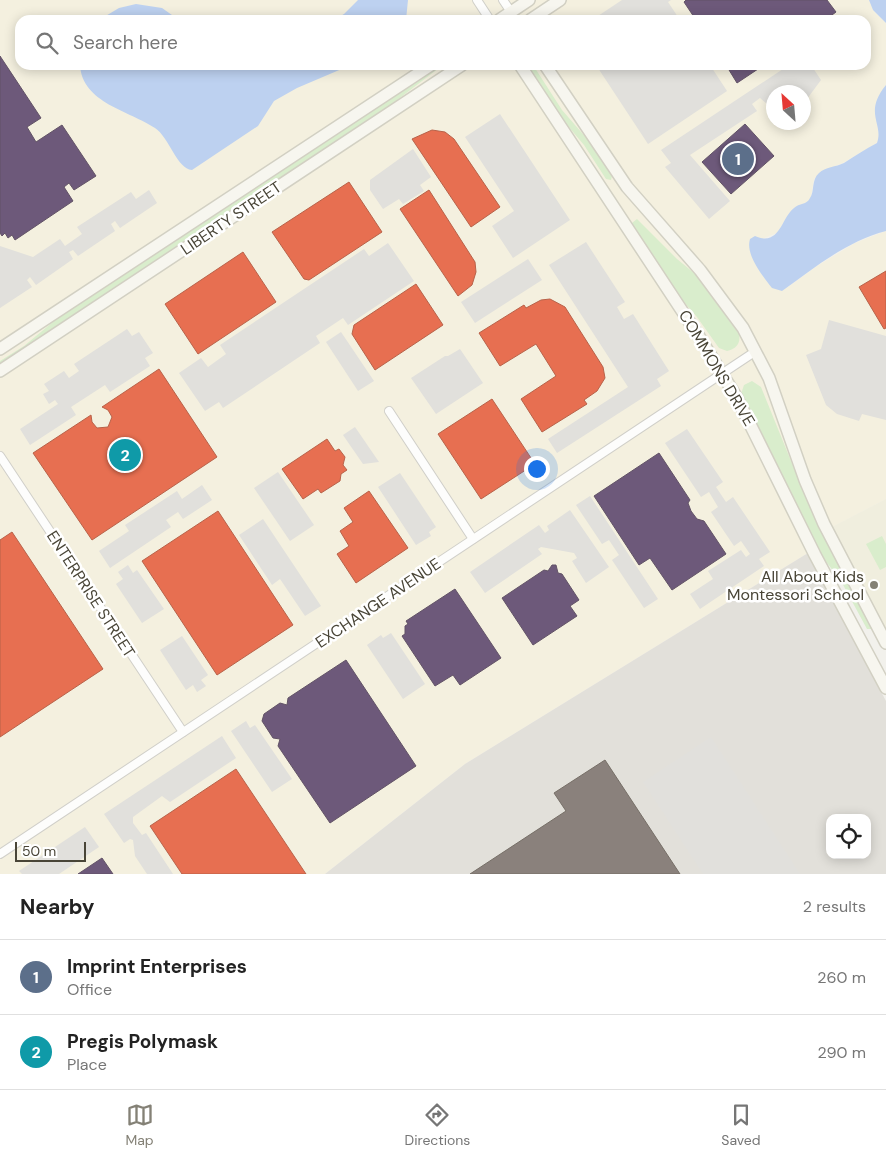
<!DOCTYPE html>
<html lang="en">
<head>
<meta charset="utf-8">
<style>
	:root { --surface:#fff; --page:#f2f2f2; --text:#222; --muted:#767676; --line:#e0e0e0; --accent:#848176 }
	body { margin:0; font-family:"DM Sans",sans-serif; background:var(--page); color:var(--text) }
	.controls { position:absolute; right:15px; bottom:15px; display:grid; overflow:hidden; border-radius:10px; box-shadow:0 2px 12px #0003 }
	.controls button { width:45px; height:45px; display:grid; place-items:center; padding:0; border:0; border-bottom:1px solid var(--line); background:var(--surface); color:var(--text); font:25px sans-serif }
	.compass { position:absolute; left:766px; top:85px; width:45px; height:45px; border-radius:50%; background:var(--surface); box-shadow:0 2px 12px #0003; rotate:334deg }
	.scale { position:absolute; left:15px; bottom:12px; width:71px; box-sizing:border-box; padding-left:5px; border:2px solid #494537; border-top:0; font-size:14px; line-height:18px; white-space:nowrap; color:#494537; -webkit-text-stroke:4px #fff; paint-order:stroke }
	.you { position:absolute; left:536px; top:468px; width:18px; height:18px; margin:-12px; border:4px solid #fff; border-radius:50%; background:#1a73e8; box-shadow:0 0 0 8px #1a73e833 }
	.badge { display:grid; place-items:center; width:32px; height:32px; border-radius:50%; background:var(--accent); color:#fff; font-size:16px; font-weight:700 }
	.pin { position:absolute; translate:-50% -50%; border:2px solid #fff; box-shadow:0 1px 5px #0006 }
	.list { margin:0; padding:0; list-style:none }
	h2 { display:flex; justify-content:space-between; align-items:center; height:65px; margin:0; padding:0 20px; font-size:21px }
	h2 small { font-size:16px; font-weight:400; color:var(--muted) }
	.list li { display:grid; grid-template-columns:32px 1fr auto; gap:15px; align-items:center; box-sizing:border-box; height:75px; padding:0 20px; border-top:1px solid var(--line) }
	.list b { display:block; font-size:19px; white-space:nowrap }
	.list p { margin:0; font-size:16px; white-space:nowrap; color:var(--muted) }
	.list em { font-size:16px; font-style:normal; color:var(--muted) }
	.icon { flex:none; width:28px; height:28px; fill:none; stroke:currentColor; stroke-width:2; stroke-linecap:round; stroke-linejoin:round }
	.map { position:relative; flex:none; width:886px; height:874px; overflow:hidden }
	.search { position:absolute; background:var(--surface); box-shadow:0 2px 12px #0003; left:15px; right:15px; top:15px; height:55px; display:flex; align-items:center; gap:12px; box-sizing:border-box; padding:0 18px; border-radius:15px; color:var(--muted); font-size:19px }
	.sheet { height:215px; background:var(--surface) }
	nav { display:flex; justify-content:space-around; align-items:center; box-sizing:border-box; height:70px; border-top:1px solid var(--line); background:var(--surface); font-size:14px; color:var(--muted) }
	nav a { display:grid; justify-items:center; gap:2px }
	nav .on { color:var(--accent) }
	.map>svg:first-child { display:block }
</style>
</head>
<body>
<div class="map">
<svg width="886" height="874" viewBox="0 0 886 874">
	<rect width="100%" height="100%" fill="#f2f1ec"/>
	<path fill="#f4f0df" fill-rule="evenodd" d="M0 0H869L873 10 886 23V85L876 103 879 139 877 143 843 163 825 170 814 179 811 197 808 202 794 208 777 233 761 239 755 237 788 287 817 266 855 243 886 231V499L819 534 808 553 465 764 325 874H0ZM20 20H866V65H20ZM774 92H804V122H774Z"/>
	<path fill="#e2e0da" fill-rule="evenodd" d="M808 553 886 701V874H325L465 764ZM830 818H867V855H830Z"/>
	<path fill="#f0eede" d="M886 499V634L832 527Z"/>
	<g fill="#d9edcc">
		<path d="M438 65H443L384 110 0 365V361L24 346 65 312Z"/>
		<path d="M525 65H533L562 110 588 140 612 176 611 180 606 179 584 145 557 113Z"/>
		<path d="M637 219 677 259 694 273 739 334C741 344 736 349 727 351L719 348 697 317 676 293 632 227V223Z"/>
		<path d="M752 381 761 387 806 498 871 625V629H867L841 581 820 554 741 394 744 385Z"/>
		<path d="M882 536 886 544V567L880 570 866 544Z"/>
	</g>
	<g fill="#e1e0dc">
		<path d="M622 0H671L668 2 680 20H597L595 18Z"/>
		<path d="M596 65H710L727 91 648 144Z"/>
		<path d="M789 65H811L821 80 804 103V92H774L773 116 767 110V104L760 98 752 104 757 111 690 155 730 201 709 219 665 167 671 163 661 150Z"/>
		<path d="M500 114 570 220 513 258 492 226 514 211 465 137Z"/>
		<path d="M413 149 431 177 420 185 424 191 403 204 399 199 383 209 370 190V180Z"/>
		<path d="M149 190 157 203 120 228 115 221 111 224 115 231 78 256 73 250 69 252 73 259 36 285 30 277 27 280 32 287 0 308V246L33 257 60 239 65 246 82 234 77 227 131 192 136 199Z"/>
		<path d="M586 242 625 302 617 307 624 319 633 314 669 371 657 379 661 386 557 453 548 439 628 387 549 265Z"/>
		<path d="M388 243 414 281 348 325 343 318 316 336 320 343 223 408 219 402 205 411 179 373 201 358 208 367 226 354 220 345 364 249 369 256Z"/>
		<path d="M528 259 542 280 475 323 461 302Z"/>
		<path d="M829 320 886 336V420L862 414 859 421 837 414 826 405 806 355 821 349Z"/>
		<path d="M127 329 132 336 139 332 153 353 145 358 150 366 110 392 105 385 71 407 76 415 30 445 20 429 58 404 55 400 49 404 43 394 49 391 44 384 64 371 69 378 79 371 74 364Z"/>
		<path d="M341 332 374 381 358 391 326 342Z"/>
		<path d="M460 349 483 383 436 414 411 378 445 356H448Z"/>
		<path d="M355 427 379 462 363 464 343 435Z"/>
		<path d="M687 429 723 482 716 487 726 502 733 497 770 552 759 559 764 566 700 609 690 594 713 579 708 571 741 550 746 557 750 554 741 541 734 546 711 512 718 507 709 492 701 497 665 443Z"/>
		<path d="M278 472 314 525 290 541 254 488Z"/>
		<path d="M400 473 436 527 429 532 431 536 416 545 378 487Z"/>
		<path d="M202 485 212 500 183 519 178 512 166 520 171 527 110 568 99 551 129 531 125 525 177 491 182 499Z"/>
		<path d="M590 496 658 599 644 608 612 560 619 555 609 540 602 544 576 505Z"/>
		<path d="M570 510 609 567 586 583 572 561 577 558 574 553 541 547 538 549 542 554 485 593 470 572 539 525 545 533 549 530 547 526Z"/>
		<path d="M263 519 321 606 305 616 280 579 272 585 239 535Z"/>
		<path d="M128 565 133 573 137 570 164 609 142 623 116 584 123 579 118 572Z"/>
		<path d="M391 633 425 684 403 699 367 645 381 635 383 638Z"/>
		<path d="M182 636 208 675 201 680 206 686 197 692 193 685 186 690 160 650Z"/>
		<path d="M246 721 250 728 255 725 292 779 272 792 231 731Z"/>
		<path d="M222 736 236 758 170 802 162 796 133 817V823L142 835 146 833 173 874H147L135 856 133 840 130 839 124 843 104 814Z"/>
		<path d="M711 737 800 874H703L643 782Z"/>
		<path d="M85 827 99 847 59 874H22L19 871Z"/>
	</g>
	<g fill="#bdd1f0">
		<path d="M358 0H408L406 20H334L344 14Z"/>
		<path d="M869 0H886V23L873 10Z"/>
		<path d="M136 4 162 8 179 20H99L119 8Z"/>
		<path d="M80 65H351L297 88 274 101 258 126 192 170C177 169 169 137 155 128 130 111 82 103 80 65Z"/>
		<path d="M886 85V231C847 241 814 268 782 291L772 288C763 276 745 255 750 239L755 236C780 247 781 218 794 208 799 203 807 205 810 198 815 191 811 180 819 173 825 167 836 167 844 163 855 156 865 149 877 143 884 124 863 113 886 85Z"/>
	</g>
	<g fill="#e76f51" stroke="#b86249">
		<path d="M432 130 445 132 454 139 500 207 471 227 412 139Z"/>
		<path d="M349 182 382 232 309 280 304 279 272 232Z"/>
		<path d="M429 190 475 262 476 272 472 285 458 296 400 209Z"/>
		<path d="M243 252 276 302 198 354 165 304Z"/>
		<path d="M886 271V328L884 329 859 287Z"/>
		<path d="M416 284 443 325 375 370 352 334 354 325Z"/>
		<path d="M550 299 565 307 603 367 605 378 597 391 584 400 587 404 542 432 521 399 556 376 536 344 500 366 479 333 524 305 526 308 541 300Z"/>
		<path d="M159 369 217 457 92 540 33 453 91 415 92 422 97 428 108 427 112 417 108 410 102 407Z"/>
		<path d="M492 399 535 464 481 499 438 434Z"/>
		<path d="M327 439 335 451 339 449 345 457 343 465 347 470 341 474 340 481 321 493 318 489 303 499 282 469Z"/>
		<path d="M369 491 408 548 356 583 337 554 349 546 340 531 353 522 344 508Z"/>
		<path d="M218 511 293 625 217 675 142 561Z"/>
		<path d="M12 532 103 669 0 737V540Z"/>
		<path d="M236 769 306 874H182L150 826Z"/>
	</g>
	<g fill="#6d597a" stroke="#625366">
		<path d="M686 0H827L836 12 832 15 834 19 832 20H696L684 2Z"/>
		<path d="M0 56 41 118 27 127 36 142 62 125 96 176 74 190 69 183 64 187 73 201 15 240 12 235 8 238 5 233 2 236 0 233Z"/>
		<path d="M726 65H764L737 83Z"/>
		<path d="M745 124 774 156 731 194 702 162Z"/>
		<path d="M659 453 690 500 688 503 691 511 697 519 704 521 726 554 672 590 650 558 639 565 594 496Z"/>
		<path d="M552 565H556L558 573 562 574 579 600 570 606 577 616 533 645 502 598 544 570 548 571Z"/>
		<path d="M455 589 501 658 460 685 453 675 435 686 402 636 405 634V626L408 624 406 621Z"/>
		<path d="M346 660 416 766 330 823 278 746 280 739 273 738 262 721 264 714 280 703 287 705 288 698Z"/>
		<path d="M102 858 113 874H78Z"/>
	</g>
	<path fill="#8a817c" stroke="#766f67" d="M605 760 680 874H470L566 811 554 793Z"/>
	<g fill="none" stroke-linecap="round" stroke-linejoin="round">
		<g stroke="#d0cfc9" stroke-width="10">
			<g id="street">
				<path d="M477 0 490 20"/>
				<path d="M503 0 511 12"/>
				<path d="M389 411 473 539"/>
				<path d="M0 456 183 732"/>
				<path d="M0 854 756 351"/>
			</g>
		</g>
		<g stroke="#d2d0c3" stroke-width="14">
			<g id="secondary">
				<path d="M499 20 529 0"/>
				<path d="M530 20 560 0"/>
				<path d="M520 65 698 335 737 398 815 555 886 688"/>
				<path d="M545 65 627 187 700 270 743 328 769 378 805 480 824 524 886 643"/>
				<path d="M0 349 431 65"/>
				<path d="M0 371 462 65"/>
			</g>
		</g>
		<use href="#street" stroke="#fdfdfc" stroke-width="8"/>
		<use href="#secondary" stroke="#f7f6ef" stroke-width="11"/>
	</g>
	<circle fill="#848176" stroke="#fff" stroke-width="2" cx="874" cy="585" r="5"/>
	<g text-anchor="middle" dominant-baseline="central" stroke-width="5" stroke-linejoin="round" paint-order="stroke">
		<g font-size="16" fill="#494537" stroke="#fff">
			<text transform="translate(231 218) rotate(-34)">LIBERTY STREET</text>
			<text transform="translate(717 368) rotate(59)">COMMONS DRIVE</text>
			<text transform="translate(91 594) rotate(57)">ENTERPRISE STREET</text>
			<text transform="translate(378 603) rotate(-34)">EXCHANGE AVENUE</text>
		</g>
		<g font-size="16" fill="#494537" stroke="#fff" text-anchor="end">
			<text x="864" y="576">All About Kids<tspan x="864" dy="18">Montessori School</tspan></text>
		</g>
	</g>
</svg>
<div class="controls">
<button><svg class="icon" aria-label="locate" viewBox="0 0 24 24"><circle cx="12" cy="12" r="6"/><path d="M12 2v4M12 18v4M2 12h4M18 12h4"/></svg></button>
</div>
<svg class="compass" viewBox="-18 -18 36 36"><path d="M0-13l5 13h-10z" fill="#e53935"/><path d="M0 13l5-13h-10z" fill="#767676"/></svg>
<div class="scale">50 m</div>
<div class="you"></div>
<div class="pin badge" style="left:738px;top:159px;background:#5c6f8a">1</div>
<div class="pin badge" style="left:125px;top:455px;background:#0f9aa8">2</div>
<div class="search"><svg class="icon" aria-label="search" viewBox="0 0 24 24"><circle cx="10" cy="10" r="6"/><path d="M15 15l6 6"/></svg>Search here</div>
</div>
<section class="sheet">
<h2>Nearby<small>2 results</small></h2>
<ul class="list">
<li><span class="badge" style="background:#5c6f8a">1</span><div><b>Imprint Enterprises</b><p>Office</p></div><em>260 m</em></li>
<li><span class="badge" style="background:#0f9aa8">2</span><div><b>Pregis Polymask</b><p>Place</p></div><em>290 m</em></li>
</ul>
</section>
<nav>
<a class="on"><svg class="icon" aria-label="map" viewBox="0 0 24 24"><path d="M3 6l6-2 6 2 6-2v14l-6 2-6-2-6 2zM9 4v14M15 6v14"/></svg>Map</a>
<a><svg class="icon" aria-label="directions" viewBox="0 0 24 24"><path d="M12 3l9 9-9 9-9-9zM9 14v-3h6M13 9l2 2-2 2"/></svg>Directions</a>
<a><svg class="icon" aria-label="saved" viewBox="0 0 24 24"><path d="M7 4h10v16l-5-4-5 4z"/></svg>Saved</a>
</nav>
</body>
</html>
